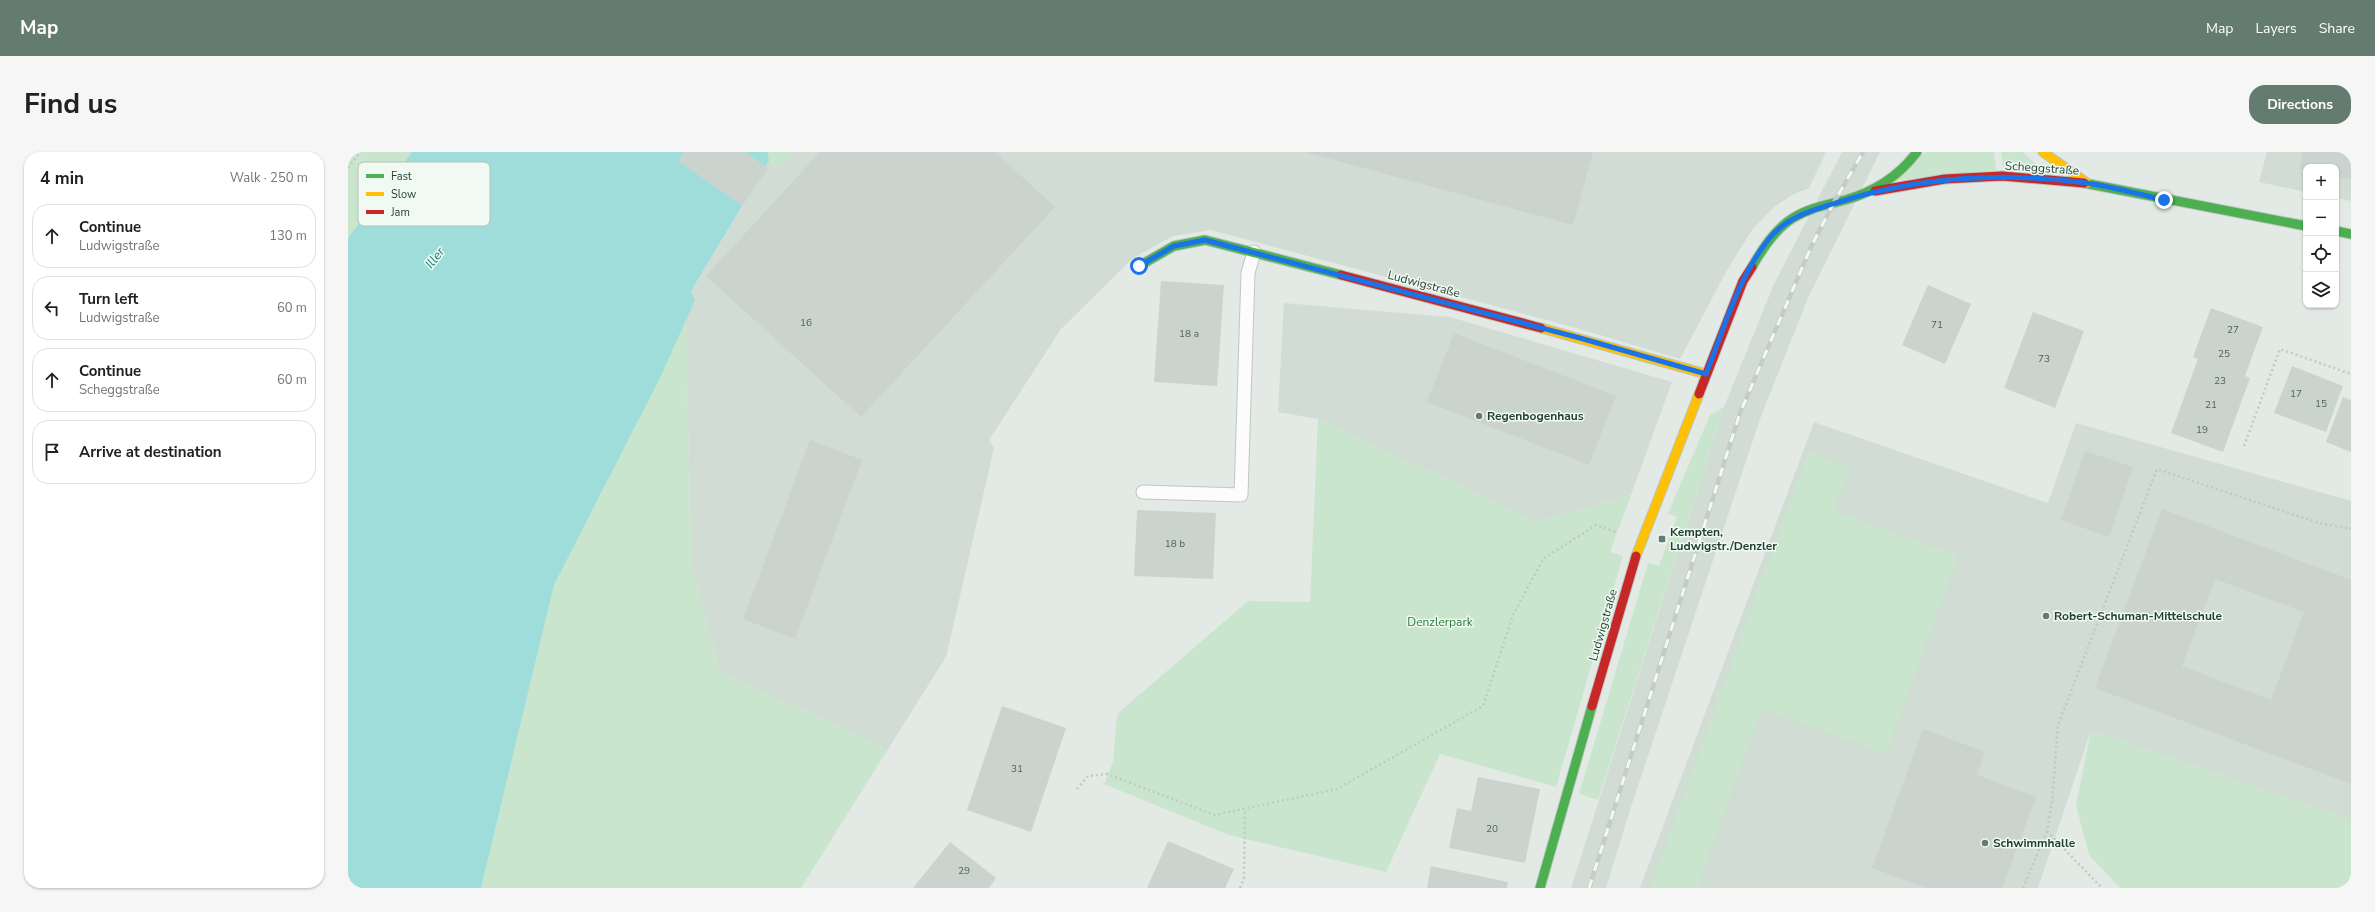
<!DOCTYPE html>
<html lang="en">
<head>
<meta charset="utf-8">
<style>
	:root { --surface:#fff; --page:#f6f6f6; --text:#202124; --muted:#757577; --line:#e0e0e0; --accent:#647b6f }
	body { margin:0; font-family:"Nunito Sans",sans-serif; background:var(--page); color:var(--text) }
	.controls { position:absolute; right:12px; top:12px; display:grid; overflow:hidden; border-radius:8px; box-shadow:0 1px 3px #0004 }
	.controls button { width:36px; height:36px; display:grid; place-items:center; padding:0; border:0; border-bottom:1px solid var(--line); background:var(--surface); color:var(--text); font:20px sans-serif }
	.stop { position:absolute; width:12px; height:12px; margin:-9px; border:3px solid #1a73e8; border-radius:50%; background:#fff }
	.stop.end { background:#1a73e8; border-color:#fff; box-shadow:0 1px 4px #0008 }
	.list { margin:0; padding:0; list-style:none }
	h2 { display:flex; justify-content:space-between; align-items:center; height:52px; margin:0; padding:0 16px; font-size:17px }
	h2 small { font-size:13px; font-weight:400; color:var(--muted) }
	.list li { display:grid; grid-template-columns:26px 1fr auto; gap:12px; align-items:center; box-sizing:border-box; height:64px; margin:0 8px 8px; padding:0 8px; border:1px solid var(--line); border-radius:16px }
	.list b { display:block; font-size:15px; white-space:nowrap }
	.list p { margin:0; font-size:13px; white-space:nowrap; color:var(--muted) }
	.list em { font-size:13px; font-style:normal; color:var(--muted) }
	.icon { flex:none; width:22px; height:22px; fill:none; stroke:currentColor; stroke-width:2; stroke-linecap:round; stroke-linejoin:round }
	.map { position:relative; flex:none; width:2003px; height:736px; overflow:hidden; border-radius:16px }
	header { display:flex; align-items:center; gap:24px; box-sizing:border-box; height:56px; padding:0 20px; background:var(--accent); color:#fff }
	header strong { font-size:19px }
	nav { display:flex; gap:22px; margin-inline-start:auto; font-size:14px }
	.intro { display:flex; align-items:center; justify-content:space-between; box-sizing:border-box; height:96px; padding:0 24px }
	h1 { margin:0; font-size:28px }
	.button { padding:10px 18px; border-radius:16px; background:var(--accent); color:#fff; font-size:14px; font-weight:700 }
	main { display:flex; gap:24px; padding:0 24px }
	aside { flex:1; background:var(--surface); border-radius:16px; box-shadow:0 1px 3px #0004 }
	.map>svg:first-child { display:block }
</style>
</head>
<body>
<header>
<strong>Map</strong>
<nav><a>Map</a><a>Layers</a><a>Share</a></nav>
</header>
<div class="intro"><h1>Find us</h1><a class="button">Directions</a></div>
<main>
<aside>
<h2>4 min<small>Walk · 250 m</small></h2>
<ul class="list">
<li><svg class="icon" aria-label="ahead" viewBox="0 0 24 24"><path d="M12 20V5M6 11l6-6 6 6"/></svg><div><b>Continue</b><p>Ludwigstraße</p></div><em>130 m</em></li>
<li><svg class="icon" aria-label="left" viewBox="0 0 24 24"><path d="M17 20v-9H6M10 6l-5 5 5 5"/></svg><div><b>Turn left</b><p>Ludwigstraße</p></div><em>60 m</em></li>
<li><svg class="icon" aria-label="ahead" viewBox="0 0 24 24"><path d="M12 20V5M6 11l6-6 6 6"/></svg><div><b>Continue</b><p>Scheggstraße</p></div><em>60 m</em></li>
<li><svg class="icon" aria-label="arrive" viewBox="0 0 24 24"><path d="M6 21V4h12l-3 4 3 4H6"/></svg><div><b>Arrive at destination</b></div></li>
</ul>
</aside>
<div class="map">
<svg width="2003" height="736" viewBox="0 0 2003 736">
	<rect width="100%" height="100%" fill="#e3eae5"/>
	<g fill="#d0dcd4">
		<path d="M446 0H1478L1461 36 1444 43 1425 56 1404 78 1378 120 1332 207 1232 177 863 78 825 84 785 106 713 177 641 288 646 296 598 505 540 597 372 520 343 409 338 166 347 148 343 139 421 9 431 16Z"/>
		<path d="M1494 0H1532L1460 146 1412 267 1283 655 1258 736H1223L1376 255 1426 132Z"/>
		<path d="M1919 0H2003V49L1988 46V15H1958V40L1911 30Z"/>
		<path d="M936 151 1102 165 1324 230 1283 343 1189 370 970 267 930 260Z"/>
		<path d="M1466 270 1700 351 1728 271 2003 349V668L1743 578 1690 736H1292Z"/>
	</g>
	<g fill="#cae5cd">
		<path d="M0 0H64L0 86Z"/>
		<path d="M420 0H446L431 16 421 9Z"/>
		<path d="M1577 0H1646L1648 18 1549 28Z"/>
		<path d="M1653 0H1675L1698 22 1656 18Z"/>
		<path d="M338 166 343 409 372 520 540 597 453 736H133L206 433 312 226Z"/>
		<path d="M1376 255 1250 648 1231 642 1300 411 1311 414 1329 365 1320 361 1362 263Z"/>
		<path d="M970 267 1189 370 1283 343 1262 400 1275 404 1208 635 1092 602 1038 720 881 683 756 632 765 610 769 562 900 449 962 450Z"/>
		<path d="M1460 300 1502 316 1486 359 1610 404 1538 602 1414 557 1349 736H1302Z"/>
		<path d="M1743 578 2003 668V736H1772L1741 703 1728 653Z"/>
	</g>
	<path fill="#9eddd9" d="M64 0H420L421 9 343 139 347 148 312 226 206 433 133 736H0V86Z"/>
	<g fill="#cbd3ce" fill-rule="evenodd">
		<path d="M336 0H397L420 16 394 54 330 9Z"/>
		<path d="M472 0H647L707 55 513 265 358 124Z"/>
		<path d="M957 0H1245L1225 73Z"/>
		<path d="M1955 0H2003V27L1988 24V15H1958V18L1951 17Z"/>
		<path d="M813 129 876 133 869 234 806 230Z"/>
		<path d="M1580 133 1623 152 1597 212 1554 193Z"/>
		<path d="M1863 156 1915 175 1897 224 1902 226 1875 300 1823 281 1850 207 1845 205Z"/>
		<path d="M1685 160 1736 179 1707 256 1656 236Z"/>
		<path d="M1106 181 1268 244 1241 313 1079 250Z"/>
		<path d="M1944 214 1995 234 1978 280 1926 261Z"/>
		<path d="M1995 245 2003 248V300L1978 290Z"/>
		<path d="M462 288 514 308 447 487 395 467Z"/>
		<path d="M1737 299 1785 315 1761 385 1713 368Z"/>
		<path d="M1814 357 2003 428V632L1747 536ZM1867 427 1956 460 1923 548 1834 514Z"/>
		<path d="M789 358 868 361 865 427 786 424Z"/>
		<path d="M654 554 718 576 683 680 619 658Z"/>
		<path d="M1575 577 1637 600 1629 623 1688 645 1654 736H1578L1524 716Z"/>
		<path d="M1130 625 1192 637 1177 711 1101 696 1109 656 1123 659Z"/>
		<path d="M820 689 886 717 877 736H799Z"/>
		<path d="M602 690 648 726 641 736H565Z"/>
		<path d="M1083 714 1160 730 1159 736H1079Z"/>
	</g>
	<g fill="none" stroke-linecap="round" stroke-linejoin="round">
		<g stroke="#c0c7c2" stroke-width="15">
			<path id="lane" d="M795 340 893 343 900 121 906 100"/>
		</g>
		<g stroke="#bcc6c1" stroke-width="11">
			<g id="fast">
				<path d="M1736 31 1958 74"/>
				<path d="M1988 79 2003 82"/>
				<path d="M791 114 826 94 857 88 993 123"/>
				<path d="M1404 115C1414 97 1427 77 1445 66 1461 56 1479 53 1497 48 1526 40 1550 25 1569 0"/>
				<path d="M1192 736 1244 554"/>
			</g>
		</g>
		<g stroke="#bcc6c1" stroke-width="11">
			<g id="slow">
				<path d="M1695 0 1739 31"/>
				<path d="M1193 176 1358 222"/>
				<path d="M1288 404 1351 242"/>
			</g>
		</g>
		<g stroke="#bcc6c1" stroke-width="11">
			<g id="jam">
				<path d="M1527 39 1597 27 1654 24 1736 31"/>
				<path d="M993 123 1193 176"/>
				<path d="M1351 242 1395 129 1404 115"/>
				<path d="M1244 554 1288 404"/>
			</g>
		</g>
		<g stroke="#c0cac4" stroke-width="2.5" stroke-dasharray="2 3" stroke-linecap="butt">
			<path d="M0 16 12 0"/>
			<path d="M1896 294 1932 197 2003 222"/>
			<path d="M729 637 740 624 759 622 867 663 989 637 1135 554 1165 463 1195 407 1248 373 1268 380"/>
			<path d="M1699 679 1754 736"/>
			<path d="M892 736 896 726 897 657"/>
			<path d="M1675 736 1699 679 1704 649 1710 573 1809 317 1971 371 2003 377"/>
		</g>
		<use href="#lane" stroke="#fbfcfb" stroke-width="13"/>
		<use href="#fast" stroke="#4caf50" stroke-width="9"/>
		<use href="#slow" stroke="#ffc107" stroke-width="9"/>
		<use href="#jam" stroke="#c62828" stroke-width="9"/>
		<g stroke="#c6cbc9" stroke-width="4.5">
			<path id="rail" d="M1241 736 1392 261 1463 95 1485 52 1515 0"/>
		</g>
		<use href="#rail" stroke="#f1f9f3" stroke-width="3" stroke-dasharray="9" stroke-linecap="butt"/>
	</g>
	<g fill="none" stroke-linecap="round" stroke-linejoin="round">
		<path stroke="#1a73e8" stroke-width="5" d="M791 114 826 94 857 88 1232 186 1358 222C1376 177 1390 126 1420 88 1438 65 1464 58 1491 50 1571 25 1656 20 1739 31 1765 35 1791 42 1816 48"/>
	</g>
	<g fill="#647b6f" stroke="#f1f9f3" stroke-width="1.5">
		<circle cx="1131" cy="264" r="4"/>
		<rect x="1310" y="383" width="8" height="8" rx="2"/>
		<circle cx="1698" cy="464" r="4"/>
		<circle cx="1637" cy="691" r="4"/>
	</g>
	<g text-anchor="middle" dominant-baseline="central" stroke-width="3" stroke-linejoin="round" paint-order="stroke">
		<g font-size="10" fill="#4b6558">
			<text x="458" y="171">16</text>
			<text x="1589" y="173">71</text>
			<text x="1885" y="178">27</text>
			<text x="841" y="182">18 a</text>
			<text x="1876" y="202">25</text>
			<text x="1696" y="207">73</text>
			<text x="1872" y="229">23</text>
			<text x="1948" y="242">17</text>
			<text x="1973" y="252">15</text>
			<text x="1863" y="253">21</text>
			<text x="1854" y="278">19</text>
			<text x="827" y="392">18 b</text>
			<text x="669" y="617">31</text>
			<text x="1144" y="677">20</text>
			<text x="616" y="719">29</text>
		</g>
		<g font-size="12" fill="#1f3f30" stroke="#f1f9f3">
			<text transform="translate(1694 16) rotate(4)">Scheggstraße</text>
			<text transform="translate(1076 132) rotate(15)">Ludwigstraße</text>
			<text transform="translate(1255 473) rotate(-74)">Ludwigstraße</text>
		</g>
		<g font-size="12" font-weight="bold" fill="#1f3f30" stroke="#f1f9f3" text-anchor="start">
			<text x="1139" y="264">Regenbogenhaus</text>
			<text x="1322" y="380">Kempten,<tspan x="1322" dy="14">Ludwigstr./Denzler</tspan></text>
			<text x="1706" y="464">Robert-Schuman-Mittelschule</text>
			<text x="1645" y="691">Schwimmhalle</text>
		</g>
		<g font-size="12" fill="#247b34" stroke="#f1f9f3">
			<text x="1092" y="470">Denzlerpark</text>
		</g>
		<g font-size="13" font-style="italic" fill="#127c78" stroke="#f1f9f3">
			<text transform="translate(87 106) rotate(-52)">Iller</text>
		</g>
	</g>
	<rect x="10" y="10" width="132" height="64" rx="6" fill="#f1f9f3" stroke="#b2c1b8" stroke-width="1"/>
	<rect x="18" y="22" width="18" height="4" fill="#4caf50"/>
	<rect x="18" y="40" width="18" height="4" fill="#ffc107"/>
	<rect x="18" y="58" width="18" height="4" fill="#c62828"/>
	<g font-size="11" fill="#1f3f30">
		<text x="43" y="28">Fast</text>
		<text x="43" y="46">Slow</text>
		<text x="43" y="64">Jam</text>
	</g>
</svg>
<div class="controls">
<button>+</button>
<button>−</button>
<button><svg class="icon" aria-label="locate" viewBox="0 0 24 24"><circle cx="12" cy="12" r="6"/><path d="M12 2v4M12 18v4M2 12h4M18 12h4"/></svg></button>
<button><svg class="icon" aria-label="layers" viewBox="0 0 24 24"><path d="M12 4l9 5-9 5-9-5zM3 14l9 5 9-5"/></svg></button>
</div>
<div class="stop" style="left:791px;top:114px"></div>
<div class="stop end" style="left:1816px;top:48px"></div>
</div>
</main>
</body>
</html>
